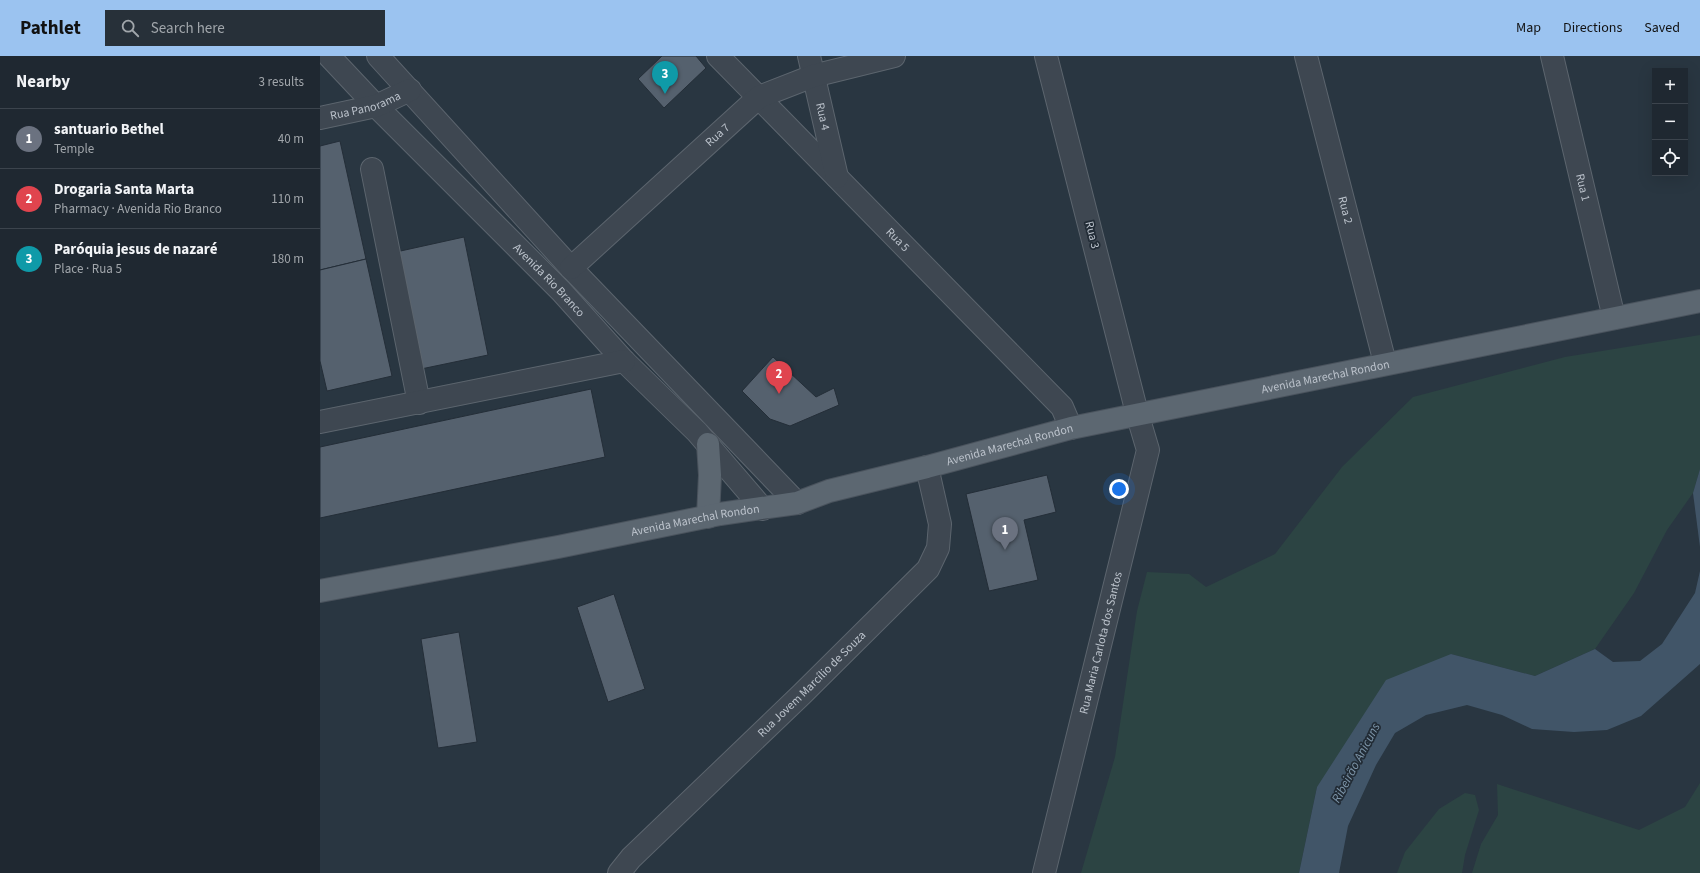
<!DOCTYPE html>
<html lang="en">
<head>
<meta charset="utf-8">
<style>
	:root { --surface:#1f2831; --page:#273039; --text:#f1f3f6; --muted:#a1a6ab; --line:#3c444d; --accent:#9bc3f0 }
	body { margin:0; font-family:"Source Sans 3",sans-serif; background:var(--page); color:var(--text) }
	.controls { position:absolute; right:12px; top:12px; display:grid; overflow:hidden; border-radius:0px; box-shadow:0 4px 16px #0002 }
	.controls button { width:36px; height:36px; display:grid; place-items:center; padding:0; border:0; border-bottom:1px solid var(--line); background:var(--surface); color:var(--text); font:20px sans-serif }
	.you { position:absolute; left:799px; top:433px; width:14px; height:14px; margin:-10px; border:3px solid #fff; border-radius:50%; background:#1a73e8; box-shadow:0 0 0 6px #1a73e833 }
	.badge { display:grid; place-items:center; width:26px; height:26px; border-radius:50%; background:var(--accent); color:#fff; font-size:13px; font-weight:700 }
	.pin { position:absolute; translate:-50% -33px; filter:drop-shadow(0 1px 2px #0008) }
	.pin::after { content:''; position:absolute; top:21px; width:14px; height:12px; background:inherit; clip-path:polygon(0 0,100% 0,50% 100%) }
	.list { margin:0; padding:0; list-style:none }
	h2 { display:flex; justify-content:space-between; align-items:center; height:52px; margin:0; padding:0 16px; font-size:17px }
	h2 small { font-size:13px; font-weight:400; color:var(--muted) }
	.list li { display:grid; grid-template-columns:26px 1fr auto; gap:12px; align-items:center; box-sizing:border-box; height:60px; padding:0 16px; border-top:1px solid var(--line) }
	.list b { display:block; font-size:15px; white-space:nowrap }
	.list p { margin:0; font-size:13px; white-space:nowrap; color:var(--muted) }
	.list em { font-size:13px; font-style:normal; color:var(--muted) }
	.icon { flex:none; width:22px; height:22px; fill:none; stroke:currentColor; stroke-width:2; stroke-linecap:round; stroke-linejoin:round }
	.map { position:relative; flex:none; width:1380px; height:817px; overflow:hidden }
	header { display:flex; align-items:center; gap:24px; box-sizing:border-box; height:56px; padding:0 20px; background:var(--accent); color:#111 }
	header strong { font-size:19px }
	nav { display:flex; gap:22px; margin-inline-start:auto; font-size:14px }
	.search { width:280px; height:36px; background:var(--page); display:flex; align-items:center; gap:10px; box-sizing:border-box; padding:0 14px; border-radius:0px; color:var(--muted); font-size:15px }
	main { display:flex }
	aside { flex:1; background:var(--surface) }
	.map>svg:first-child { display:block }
</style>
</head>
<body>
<header>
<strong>Pathlet</strong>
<div class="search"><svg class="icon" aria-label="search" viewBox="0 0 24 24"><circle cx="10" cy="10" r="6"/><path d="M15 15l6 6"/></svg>Search here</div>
<nav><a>Map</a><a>Directions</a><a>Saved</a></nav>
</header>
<main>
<aside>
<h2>Nearby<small>3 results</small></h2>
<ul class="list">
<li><span class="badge" style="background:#6b7280">1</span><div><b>santuario Bethel</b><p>Temple</p></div><em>40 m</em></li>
<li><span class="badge" style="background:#e0444e">2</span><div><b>Drogaria Santa Marta</b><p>Pharmacy · Avenida Rio Branco</p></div><em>110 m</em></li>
<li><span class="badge" style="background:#0f9aa8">3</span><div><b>Paróquia jesus de nazaré</b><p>Place · Rua 5</p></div><em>180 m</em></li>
</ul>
</aside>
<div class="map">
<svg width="1380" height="817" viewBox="0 0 1380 817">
	<rect width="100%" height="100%" fill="#293641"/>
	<g fill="#2c4443">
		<path d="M1380 279V413L1373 437 1347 474 1314 537 1275 593 1215 620 1131 598 997 731 979 817H761L795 701 817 555 827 516 869 518 886 531 955 498 1022 411 1093 341 1245 301Z"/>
		<path d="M1380 727V817H1152L1161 788 1178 759 1177 728 1319 774 1365 751Z"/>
		<path d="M1145 737 1155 739 1159 754 1145 799 1142 817H1077L1085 796 1119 753Z"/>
	</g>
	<g fill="#415568">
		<path d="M1380 413V491L1373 437Z"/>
		<path d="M1380 515V608L1321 660 1287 674 1254 676 1212 673 1182 659 1147 649 1106 659 1075 677 1056 709 1028 770 1019 817H979L997 731 1066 624 1131 598 1215 620 1275 593 1293 606 1320 605 1342 588 1375 537Z"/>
	</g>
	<g fill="#55616e" stroke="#242e38">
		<path d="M342 0H376L386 12 344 52 318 23Z"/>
		<path d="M20 85 46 203 0 214V90Z"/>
		<path d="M144 181 168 299 101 313 76 196Z"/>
		<path d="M46 203 72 320 7 335 0 305V214Z"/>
		<path d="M453 301 496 341 514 332 519 349 470 370 450 363 422 335Z"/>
		<path d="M271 333 285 401 0 462V391Z"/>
		<path d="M727 419 736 456 704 464 718 524 669 535 646 438Z"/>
		<path d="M294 538 325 633 288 646 257 551Z"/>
		<path d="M139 576 157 686 118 692 101 583Z"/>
	</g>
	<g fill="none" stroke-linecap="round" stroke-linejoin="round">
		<g stroke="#5c656e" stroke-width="24">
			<g id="minor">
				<path id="s1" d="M9 0 56 50 241 235 304 305 377 376 443 453"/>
				<path d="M58 0 251 212 477 447"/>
				<path id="s2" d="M398 0 742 351 751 372"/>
				<path id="s3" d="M489 0 517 121"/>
				<path id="s4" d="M986 0 1065 307"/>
				<path id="s5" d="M1232 0 1294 262"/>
				<path id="s6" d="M0 62 56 50 90 34"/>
				<path d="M52 113 99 347"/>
				<path id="s7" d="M251 212 439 41 493 20 574 0"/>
				<path d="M0 366 304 305"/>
				<path id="s8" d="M299 817 311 802 482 638 608 513 618 492 620 468 607 411"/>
				<path id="s9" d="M724 817 828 394 817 357 726 0"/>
			</g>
		</g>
		<g stroke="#4a535d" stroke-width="24">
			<g id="major">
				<path d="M388 388 390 419 388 461"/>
				<path id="s10" d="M0 535 238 491 400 458 477 447 509 435 607 411 751 372 1380 245"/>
			</g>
		</g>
		<use href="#minor" stroke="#3e4751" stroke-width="22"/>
		<use href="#major" stroke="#5c6771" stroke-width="22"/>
	</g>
	<g text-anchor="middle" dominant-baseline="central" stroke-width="3.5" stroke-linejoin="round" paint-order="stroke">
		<g font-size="12" fill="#bbc2cb" stroke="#222c36">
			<text stroke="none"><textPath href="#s6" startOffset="47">Rua Panorama</textPath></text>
			<text stroke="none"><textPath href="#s3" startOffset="62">Rua 4</textPath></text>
			<text stroke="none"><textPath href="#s7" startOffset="198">Rua 7</textPath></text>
			<text stroke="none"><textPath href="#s5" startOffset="135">Rua 1</textPath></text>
			<text stroke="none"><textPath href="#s4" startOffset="159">Rua 2</textPath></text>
			<text transform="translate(772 179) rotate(76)">Rua 3</text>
			<text stroke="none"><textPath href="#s2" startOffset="257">Rua 5</textPath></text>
			<text stroke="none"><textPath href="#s1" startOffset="314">Avenida Rio Branco</textPath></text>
			<text stroke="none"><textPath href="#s10" startOffset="1029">Avenida Marechal Rondon</textPath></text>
			<text stroke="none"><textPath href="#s10" startOffset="706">Avenida Marechal Rondon</textPath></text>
			<text stroke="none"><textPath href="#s10" startOffset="382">Avenida Marechal Rondon</textPath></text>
			<text stroke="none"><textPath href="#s9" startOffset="237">Rua Maria Carlota dos Santos</textPath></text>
			<text stroke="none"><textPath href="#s8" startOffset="270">Rua Jovem Marcílio de Souza</textPath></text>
		</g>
		<g font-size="13" font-style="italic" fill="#7e96aa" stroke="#222c36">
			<text transform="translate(1036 707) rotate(-62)">Ribeirão Anicuns</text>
		</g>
	</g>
</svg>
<div class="controls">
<button>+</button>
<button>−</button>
<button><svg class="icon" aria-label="locate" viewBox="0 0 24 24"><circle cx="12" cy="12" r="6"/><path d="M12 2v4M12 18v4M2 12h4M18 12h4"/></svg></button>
</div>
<div class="you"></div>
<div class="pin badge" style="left:685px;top:494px;background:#6b7280">1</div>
<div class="pin badge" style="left:459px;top:338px;background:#e0444e">2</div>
<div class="pin badge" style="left:345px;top:38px;background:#0f9aa8">3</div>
</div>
</main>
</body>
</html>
